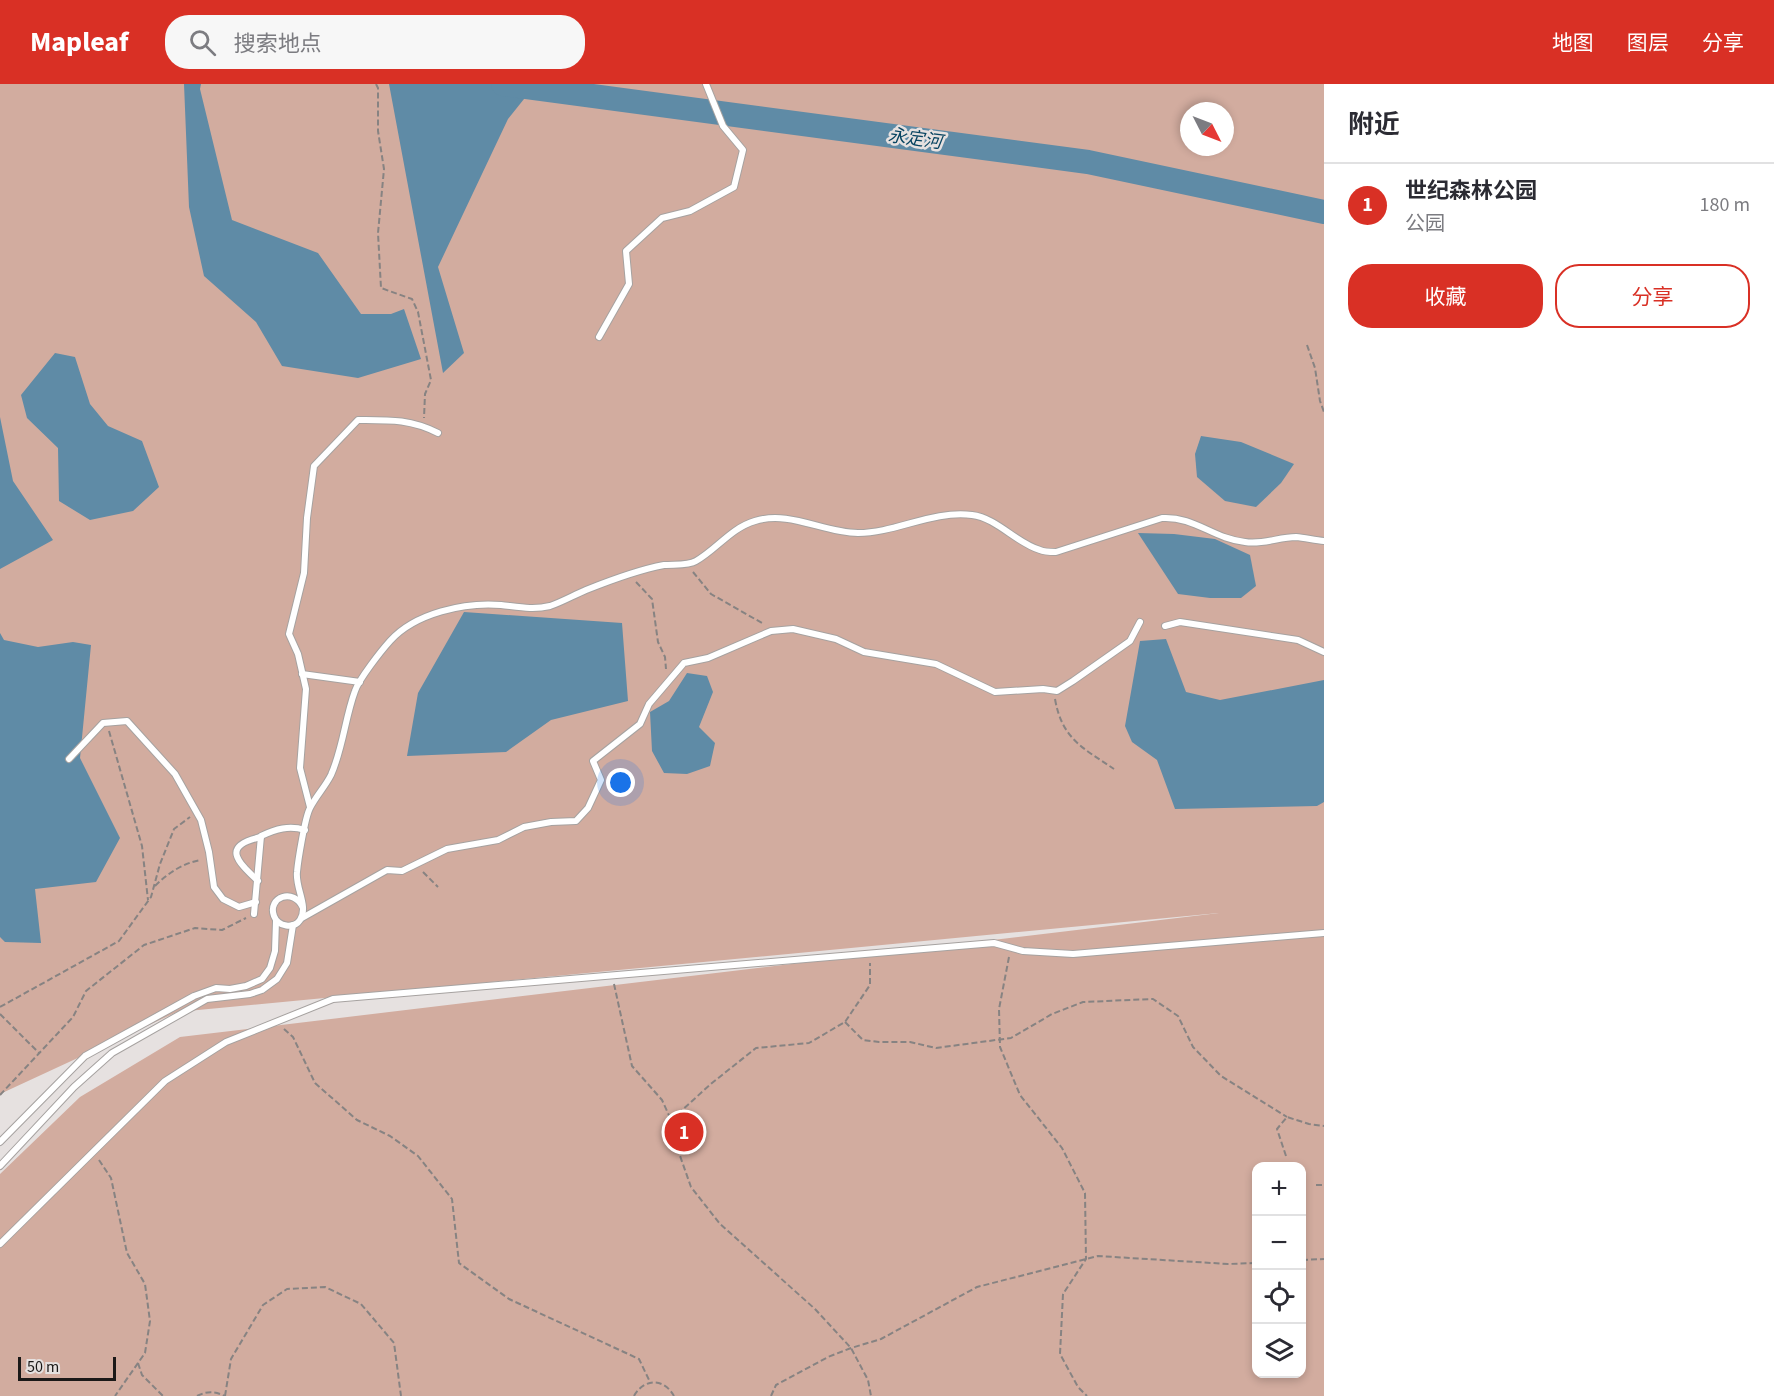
<!DOCTYPE html>
<html lang="zh">
<head>
<meta charset="utf-8">
<style>
	:root { --surface:#fff; --page:#f7f7f7; --text:#2b2b33; --muted:#7c7c81; --line:#e1e1e2; --accent:#d93025 }
	body { margin:0; font-family:"Source Sans 3","Noto Sans SC",sans-serif; background:var(--page); color:var(--text) }
	.controls { position:absolute; right:18px; bottom:18px; display:grid; overflow:hidden; border-radius:12px; box-shadow:0 3px 9px #0003 }
	.controls button { width:54px; height:54px; display:grid; place-items:center; padding:0; border:0; border-bottom:2px solid var(--line); background:var(--surface); color:var(--text); font:30px sans-serif }
	.compass { position:absolute; left:1180px; top:18px; width:54px; height:54px; border-radius:50%; background:var(--surface); box-shadow:0 3px 9px #0003; rotate:132deg }
	.scale { position:absolute; left:18px; bottom:15px; width:98px; box-sizing:border-box; padding-left:6px; border:3px solid #1b1918; border-top:0; font-size:16px; line-height:21px; white-space:nowrap; color:#1b1918; -webkit-text-stroke:4px #e6e1e0; paint-order:stroke }
	.you { position:absolute; left:621px; top:699px; width:21px; height:21px; margin:-15px; border:4px solid #fff; border-radius:50%; background:#1a73e8; box-shadow:0 0 0 9px #1a73e833 }
	.badge { display:grid; place-items:center; width:39px; height:39px; border-radius:50%; background:var(--accent); color:#fff; font-size:20px; font-weight:700 }
	.pin { position:absolute; translate:-50% -50%; border:3px solid #fff; box-shadow:0 2px 6px #0006 }
	.list { margin:0; padding:0; list-style:none }
	h2 { display:flex; justify-content:space-between; align-items:center; height:78px; margin:0; padding:0 24px; font-size:26px }
	h2 small { font-size:20px; font-weight:400; color:var(--muted) }
	.list li { display:grid; grid-template-columns:39px 1fr auto; gap:18px; align-items:center; box-sizing:border-box; height:84px; padding:0 24px; border-top:2px solid var(--line) }
	.list b { display:block; font-size:22px; white-space:nowrap }
	.list p { margin:0; font-size:20px; white-space:nowrap; color:var(--muted) }
	.list em { font-size:20px; font-style:normal; color:var(--muted) }
	.actions { display:flex; gap:12px; padding:18px 24px }
	.actions a { flex:1; padding:14px 0; border:2px solid var(--accent); border-radius:24px; text-align:center; font-size:21px; color:var(--accent) }
	.actions .main { background:var(--accent); color:#fff }
	.icon { flex:none; width:33px; height:33px; fill:none; stroke:currentColor; stroke-width:2; stroke-linecap:round; stroke-linejoin:round }
	.map { position:relative; flex:none; width:1324px; height:1312px; overflow:hidden }
	header { display:flex; align-items:center; gap:36px; box-sizing:border-box; height:84px; padding:0 30px; background:var(--accent); color:#fff }
	header strong { font-size:28px }
	nav { display:flex; gap:33px; margin-inline-start:auto; font-size:21px }
	.search { width:420px; height:54px; background:var(--page); display:flex; align-items:center; gap:15px; box-sizing:border-box; padding:0 21px; border-radius:24px; color:var(--muted); font-size:22px }
	main { display:flex }
	aside { flex:1; background:var(--surface) }
	.map>svg:first-child { display:block }
</style>
</head>
<body>
<header>
<strong>Mapleaf</strong>
<div class="search"><svg class="icon" aria-label="search" viewBox="0 0 24 24"><circle cx="10" cy="10" r="6"/><path d="M15 15l6 6"/></svg>搜索地点</div>
<nav><a>地图</a><a>图层</a><a>分享</a></nav>
</header>
<main>
<div class="map">
<svg width="1324" height="1312" viewBox="0 0 1324 1312">
	<rect width="100%" height="100%" fill="#e6e1e0"/>
	<path fill="#d2ac9f" fill-rule="evenodd" d="M0 0H1324V1312H0V1090L80 1013 180 953 1219 829 177 928 0 1010ZM1189 27H1225V63H1189ZM1256 1082H1302V1290H1256Z"/>
	<g fill="#5f8ba6">
		<path d="M184 0H201L200 5 232 136 318 169 361 230H391L404 225 421 275 358 294 282 282 256 238 204 192 189 123Z"/>
		<path d="M389 0H536L508 35 438 183 464 269 443 289Z"/>
		<path d="M55 269 75 273 90 320 108 342 142 357 159 403 133 427 90 436 59 417 58 364 27 334 21 311Z"/>
		<path d="M0 333 13 397 53 456 0 485Z"/>
		<path d="M1201 352 1241 358 1294 380 1281 399 1256 423 1225 417 1197 393 1195 370Z"/>
		<path d="M1138 449 1174 450 1215 455 1250 471 1256 502 1241 514H1210L1178 510Z"/>
		<path d="M464 528 622 539 628 617 551 636 506 668 407 672 418 609Z"/>
		<path d="M0 549 4 556 38 563 73 558 91 561 80 674 120 754 96 798 35 805 41 859 5 858 0 853Z"/>
		<path d="M1166 555 1186 608 1220 616 1324 596V718L1317 722 1175 725 1157 676 1132 658 1125 642 1140 557Z"/>
		<path d="M687 589 707 592 713 608 699 643 715 659 710 682 687 690 664 689 652 667 650 628 669 617Z"/>
	</g>
	<g fill="none" stroke-linecap="round" stroke-linejoin="round">
		<path stroke="#5f8ba6" stroke-width="24" d="M503 0 1088 78 1324 128"/>
		<g stroke="#a6a2a0" stroke-width="8">
			<g id="lane">
				<path d="M599 253 629 200 626 167 662 134 690 127 734 103 743 66 723 42 706 0"/>
				<path d="M1165 542 1180 538 1298 556 1324 568"/>
				<path d="M302 590 360 598"/>
				<path d="M69 675 103 639 127 637 175 690 201 736 209 768 214 803 223 815 239 823 256 818"/>
				<path d="M310 723 300 684 306 605 298 570 289 550 304 489 307 434 314 382 358 336C389 336 410 335 438 349"/>
				<path d="M258 797C237 777 221 762 261 753"/>
				<path d="M303 824C294 803 267 813 274 832 278 843 294 845 300 836 309 822 295 804 297 788 298 777 305 733 310 724 316 712 325 703 331 691 343 664 345 634 355 607 359 595 381 567 390 557 415 529 465 518 501 521 519 523 533 526 550 522 562 518 574 511 586 506 611 496 637 486 664 481 674 480 688 482 696 477 717 465 731 444 755 437 790 426 823 449 858 449 896 449 932 426 972 431 997 434 1016 459 1040 466 1044 468 1051 468 1056 468L1162 434C1194 432 1214 455 1245 458 1263 461 1279 453 1296 453 1305 454 1315 456 1324 457"/>
				<path d="M254 830 261 752C276 745 289 741 305 746"/>
				<path d="M302 834 387 786 402 787 447 765 498 756 524 743 551 738 576 737 588 724 601 696 593 677 640 640 649 620 684 579 708 574 771 547 793 545 836 555 864 568 936 580 995 608 1043 605 1057 607 1073 597 1130 557 1140 538"/>
				<path d="M0 1058 85 972 194 912 216 904 230 905 246 902 262 895 270 884 275 867 276 837"/>
				<path d="M0 1082 74 1003 112 969 207 915 250 910 262 906 277 895 287 879 293 841"/>
				<path d="M0 1160 165 997 226 958 333 915 994 859 1023 867 1073 870 1324 849"/>
			</g>
		</g>
		<g stroke="#878382" stroke-width="2" stroke-dasharray="6 3" stroke-linecap="butt">
			<path d="M376 0 378 4V47L384 85 378 149 381 204 412 215 418 228 431 296 425 310 424 334"/>
			<path d="M1307 261 1315 284 1320 317 1324 328"/>
			<path d="M693 488 711 510 762 539"/>
			<path d="M636 498 652 515 658 558 665 573 666 585"/>
			<path d="M1055 615C1062 655 1083 664 1114 685"/>
			<path d="M109 647 142 762 148 816"/>
			<path d="M423 788 438 803"/>
			<path d="M155 802C168 789 183 779 201 776"/>
			<path d="M1009 873 999 925 1000 963 1020 1011 1062 1064 1085 1109 1086 1175 1063 1210 1060 1270 1078 1303 1087 1312"/>
			<path d="M614 900 632 982 662 1016 677 1049 679 1069 691 1103 720 1140 815 1225 851 1264 868 1296 871 1312"/>
			<path d="M0 923 119 857 151 813 160 780 174 745 190 733"/>
			<path d="M0 930 39 969"/>
			<path d="M845 938 863 956 879 958H910L936 964 1011 954 1052 930 1083 918 1153 915 1178 932 1193 963 1221 992 1287 1033"/>
			<path d="M284 945 293 953 315 999 357 1036 390 1052 418 1072 452 1115 459 1179 509 1215 639 1275 650 1298"/>
			<path d="M0 1011 73 933 86 907 144 861 195 844 222 846 246 834"/>
			<path d="M671 1036 712 999 756 964 809 959 845 938 870 901V879"/>
			<path d="M1286 1072 1277 1045 1287 1033 1309 1040 1324 1042"/>
			<path d="M99 1076 111 1094 127 1169 145 1200 150 1237 145 1269 115 1312"/>
			<path d="M1316 1101H1324"/>
			<path d="M1302 1176 1324 1175"/>
			<path d="M138 1279 142 1291 163 1312"/>
			<path d="M197 1312C207 1307 214 1307 225 1312"/>
			<path d="M225 1312 231 1275 263 1221 287 1205 325 1203 361 1220 394 1259 401 1312"/>
			<path d="M634 1312C644 1294 664 1294 674 1312"/>
			<path d="M771 1312 776 1301 828 1273 851 1264 881 1255 977 1203 1098 1172 1228 1180 1256 1179"/>
		</g>
		<use href="#lane" stroke="#fff" stroke-width="6"/>
	</g>
	<g text-anchor="middle" dominant-baseline="central" stroke-width="5" stroke-linejoin="round" paint-order="stroke">
		<g font-size="18" font-style="italic" fill="#084461" stroke="#e6e1e0">
			<text transform="translate(915 55) rotate(8)">永定河</text>
		</g>
	</g>
</svg>
<div class="controls">
<button>+</button>
<button>−</button>
<button><svg class="icon" aria-label="locate" viewBox="0 0 24 24"><circle cx="12" cy="12" r="6"/><path d="M12 2v4M12 18v4M2 12h4M18 12h4"/></svg></button>
<button><svg class="icon" aria-label="layers" viewBox="0 0 24 24"><path d="M12 4l9 5-9 5-9-5zM3 14l9 5 9-5"/></svg></button>
</div>
<svg class="compass" viewBox="-18 -18 36 36"><path d="M0-13l5 13h-10z" fill="#e53935"/><path d="M0 13l5-13h-10z" fill="#7c7c81"/></svg>
<div class="scale">50 m</div>
<div class="you"></div>
<div class="pin badge" style="left:684px;top:1048px">1</div>
</div>
<aside>
<h2>附近<small></small></h2>
<ul class="list">
<li><span class="badge">1</span><div><b>世纪森林公园</b><p>公园</p></div><em>180 m</em></li>
</ul>
<div class="actions"><a class="main">收藏</a><a>分享</a></div>
</aside>
</main>
</body>
</html>
